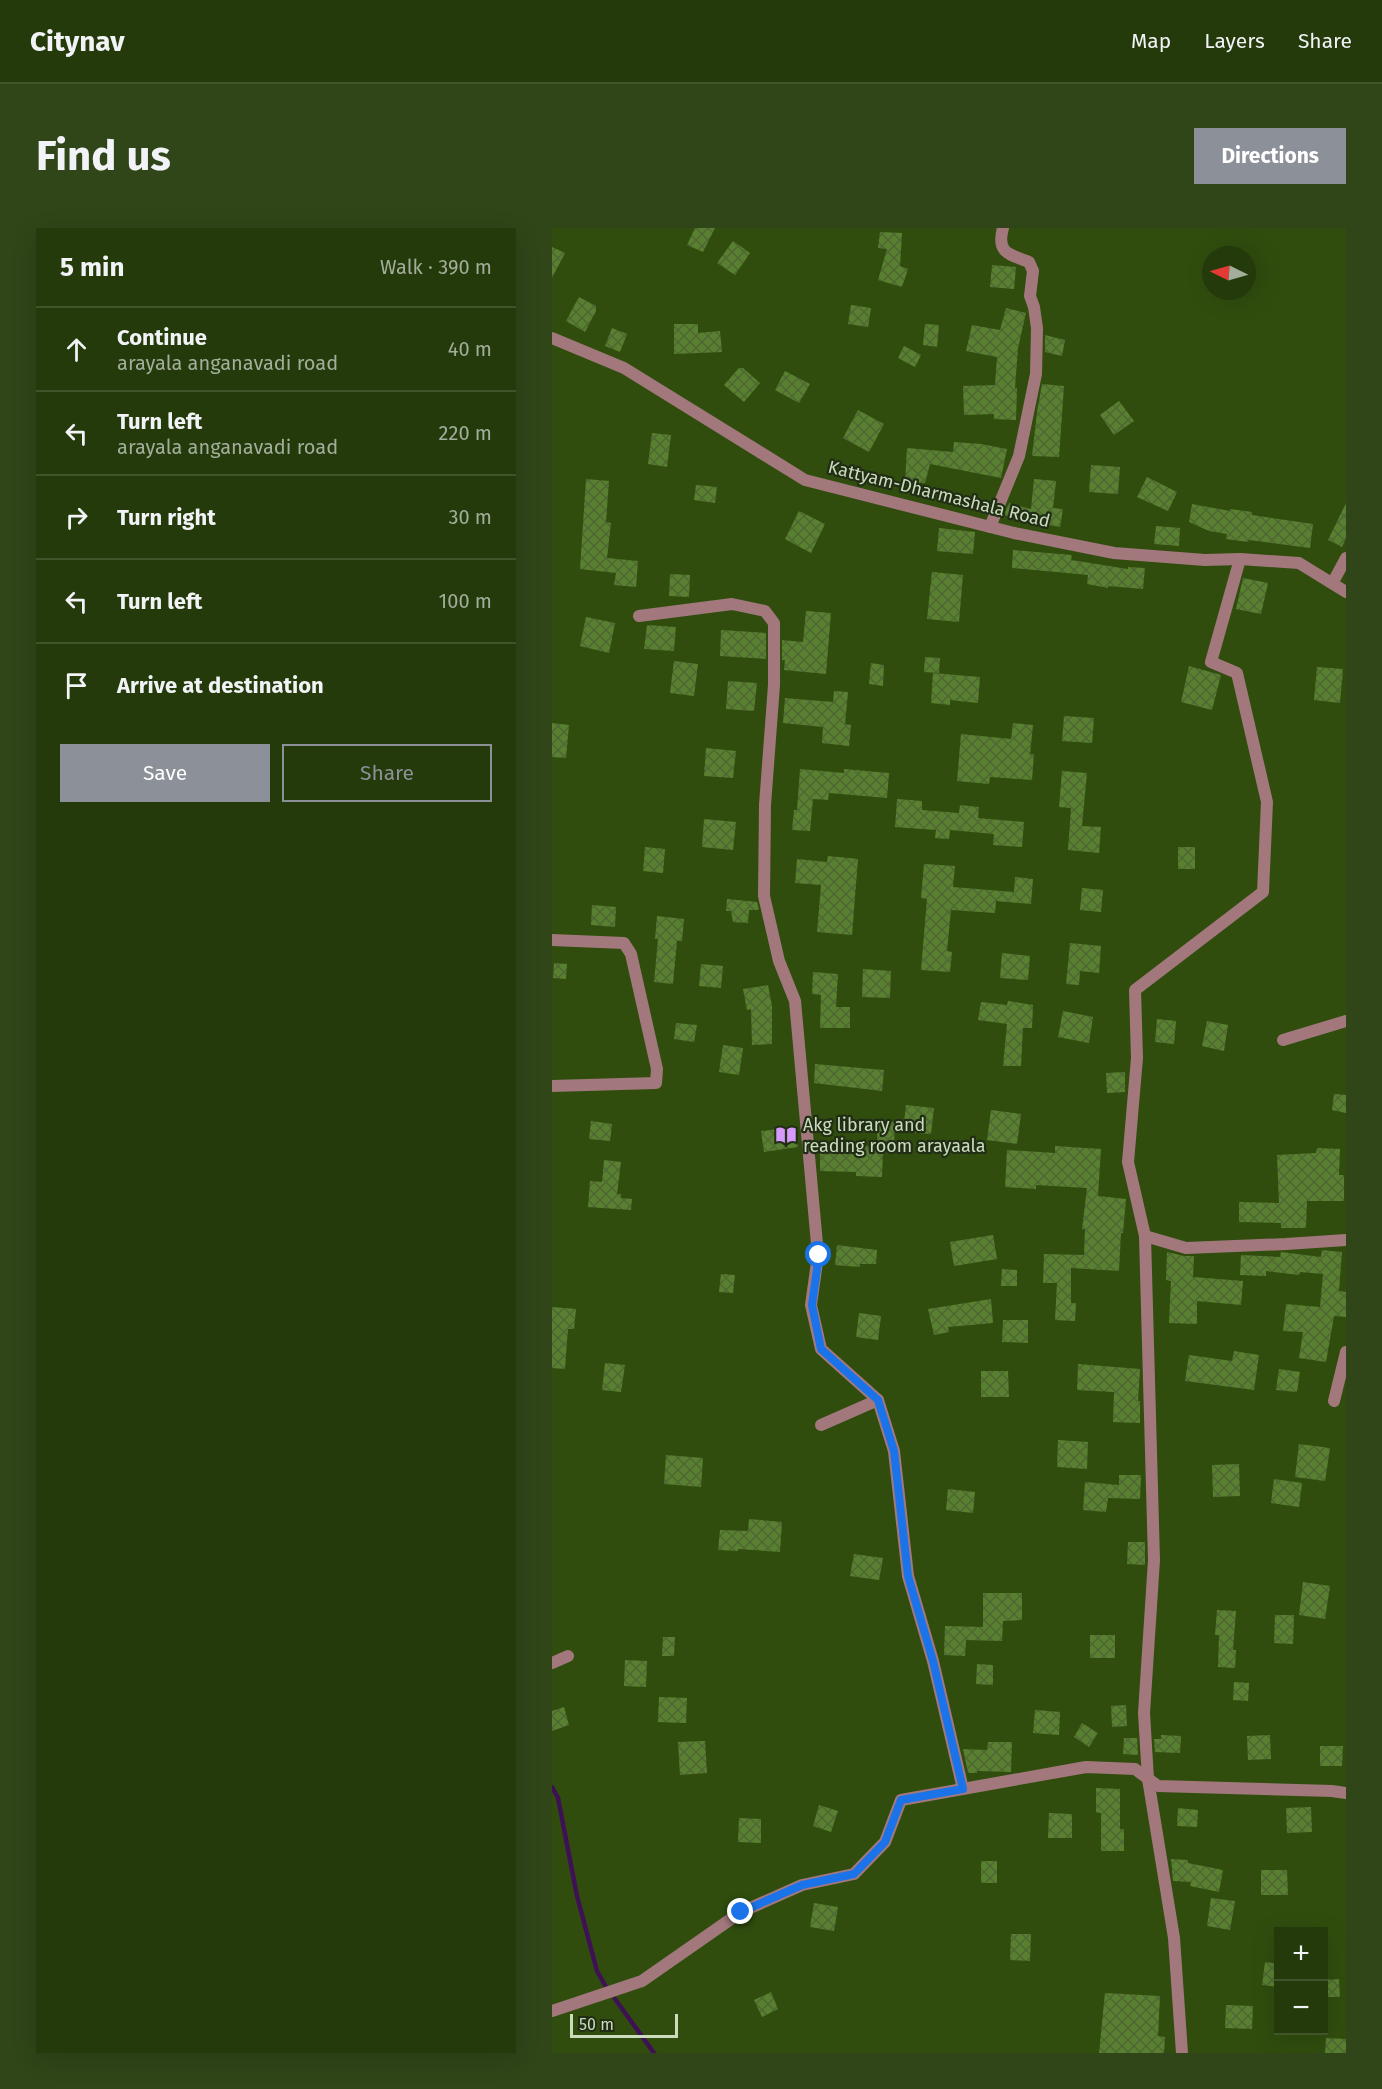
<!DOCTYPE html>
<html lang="en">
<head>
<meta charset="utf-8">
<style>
	:root { --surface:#243a0a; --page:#304518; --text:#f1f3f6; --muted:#a3ad9c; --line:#41542b; --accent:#8c9099 }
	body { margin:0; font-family:"Fira Sans",sans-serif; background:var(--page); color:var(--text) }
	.controls { position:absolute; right:18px; bottom:18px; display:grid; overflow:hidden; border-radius:0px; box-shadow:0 6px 24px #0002 }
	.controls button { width:54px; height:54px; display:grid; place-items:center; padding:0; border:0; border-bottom:2px solid var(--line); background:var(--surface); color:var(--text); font:30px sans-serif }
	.compass { position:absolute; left:650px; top:18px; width:54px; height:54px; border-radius:50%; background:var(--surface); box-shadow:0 6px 24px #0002; rotate:275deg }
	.scale { position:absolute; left:18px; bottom:15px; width:108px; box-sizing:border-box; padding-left:6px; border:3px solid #cadcbc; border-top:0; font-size:16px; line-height:21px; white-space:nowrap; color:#cadcbc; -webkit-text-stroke:4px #212e15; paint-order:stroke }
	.stop { position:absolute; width:18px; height:18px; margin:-14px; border:4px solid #1a73e8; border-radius:50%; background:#fff }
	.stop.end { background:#1a73e8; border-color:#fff; box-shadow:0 2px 6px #0008 }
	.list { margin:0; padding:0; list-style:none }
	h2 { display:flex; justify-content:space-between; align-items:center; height:78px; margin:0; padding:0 24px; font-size:26px }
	h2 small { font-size:20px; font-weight:400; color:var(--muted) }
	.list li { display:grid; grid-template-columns:39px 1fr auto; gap:18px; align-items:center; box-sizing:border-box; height:84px; padding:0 24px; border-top:2px solid var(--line) }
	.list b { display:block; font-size:22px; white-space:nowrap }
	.list p { margin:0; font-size:20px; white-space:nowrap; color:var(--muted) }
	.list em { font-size:20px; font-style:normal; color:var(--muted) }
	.actions { display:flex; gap:12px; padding:18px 24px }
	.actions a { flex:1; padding:14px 0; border:2px solid var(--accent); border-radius:0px; text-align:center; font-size:21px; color:var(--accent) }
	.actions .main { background:var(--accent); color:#fff }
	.icon { flex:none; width:33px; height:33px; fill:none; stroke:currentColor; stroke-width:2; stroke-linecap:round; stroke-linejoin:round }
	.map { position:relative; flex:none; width:794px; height:1825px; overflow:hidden; border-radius:0px }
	header { display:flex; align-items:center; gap:36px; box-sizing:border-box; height:84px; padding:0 30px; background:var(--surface); border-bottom:2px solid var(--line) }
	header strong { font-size:28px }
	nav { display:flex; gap:33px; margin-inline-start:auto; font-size:21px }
	.intro { display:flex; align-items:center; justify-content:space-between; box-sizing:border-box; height:144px; padding:0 36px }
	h1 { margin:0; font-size:42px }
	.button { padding:15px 27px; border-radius:0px; background:var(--accent); color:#fff; font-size:21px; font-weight:700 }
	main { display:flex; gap:36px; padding:0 36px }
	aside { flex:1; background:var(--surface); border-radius:0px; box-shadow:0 6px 24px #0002 }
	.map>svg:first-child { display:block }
</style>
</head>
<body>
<header>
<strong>Citynav</strong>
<nav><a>Map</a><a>Layers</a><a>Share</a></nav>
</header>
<div class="intro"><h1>Find us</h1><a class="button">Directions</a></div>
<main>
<aside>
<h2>5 min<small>Walk · 390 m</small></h2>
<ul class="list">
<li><svg class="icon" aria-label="ahead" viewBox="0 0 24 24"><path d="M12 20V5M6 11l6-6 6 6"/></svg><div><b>Continue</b><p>arayala anganavadi road</p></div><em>40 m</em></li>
<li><svg class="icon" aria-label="left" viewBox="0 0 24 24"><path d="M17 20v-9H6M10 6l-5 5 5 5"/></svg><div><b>Turn left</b><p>arayala anganavadi road</p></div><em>220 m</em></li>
<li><svg class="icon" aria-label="right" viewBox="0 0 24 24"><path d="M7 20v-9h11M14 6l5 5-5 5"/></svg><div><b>Turn right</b></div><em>30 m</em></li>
<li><svg class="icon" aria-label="left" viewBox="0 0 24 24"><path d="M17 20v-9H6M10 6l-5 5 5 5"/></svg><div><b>Turn left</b></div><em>100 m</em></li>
<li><svg class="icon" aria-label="arrive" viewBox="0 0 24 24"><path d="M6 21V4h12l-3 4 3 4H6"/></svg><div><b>Arrive at destination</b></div></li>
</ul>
<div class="actions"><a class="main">Save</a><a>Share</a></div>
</aside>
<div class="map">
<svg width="794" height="1825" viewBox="0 0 794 1825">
	<defs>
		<pattern id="building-cross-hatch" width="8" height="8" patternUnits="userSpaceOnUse" patternTransform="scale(1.5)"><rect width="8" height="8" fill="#598030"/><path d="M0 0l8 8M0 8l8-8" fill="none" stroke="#4e6733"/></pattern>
	</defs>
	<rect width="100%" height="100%" fill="#304d0e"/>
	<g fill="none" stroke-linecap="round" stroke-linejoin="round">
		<g stroke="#3e1155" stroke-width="4.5">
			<path d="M0 1559 6 1570 25 1668 45 1743 54 1759"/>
			<path d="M63 1771 102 1825"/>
		</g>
	</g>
	<g fill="url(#building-cross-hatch)">
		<path d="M143 0H163L151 24 135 17Z"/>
		<path d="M328 4 350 5 348 38 356 41 350 59 326 52 335 21 326 20Z"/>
		<path d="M181 13 198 25 183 47 165 35Z"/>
		<path d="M0 19 13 25 0 50Z"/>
		<path d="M440 37 464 39 462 61 438 59Z"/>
		<path d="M27 69 44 78V83L33 104 14 93Z"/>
		<path d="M299 77 319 80 316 99 296 96Z"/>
		<path d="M454 80 474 85 466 120 463 160H465L464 192 442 191V186L412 187 411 158 443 157 445 129 414 123 420 97 448 102Z"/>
		<path d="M122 96H146V105L168 103 170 124 122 126Z"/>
		<path d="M373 96 387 97 385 119 371 117Z"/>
		<path d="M60 100 75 106 68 124 53 118Z"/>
		<path d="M493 107 513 112 510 128 493 124Z"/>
		<path d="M352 118 369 127 363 139 346 130Z"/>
		<path d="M187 140H191L208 155 192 174 172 157Z"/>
		<path d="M233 143 258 156 247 175 223 162Z"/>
		<path d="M490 156 512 158 507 229 480 228 485 184Z"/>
		<path d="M567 173 582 193 562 207 548 187Z"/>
		<path d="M306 182 332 196 317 224 291 210Z"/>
		<path d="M100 205 119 207 115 239 96 236Z"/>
		<path d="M402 214 429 216 455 221 449 250 378 236 373 255 353 254 355 220 401 224Z"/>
		<path d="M539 237 568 239 566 266 537 264Z"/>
		<path d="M595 249 625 264 616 283 585 269Z"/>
		<path d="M34 251 57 253 54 294 59 295 55 330 86 333 84 359 62 357 64 345 28 341Z"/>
		<path d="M482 251 504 253 501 280 511 281 508 299 468 292 452 287 457 275 479 281Z"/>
		<path d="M144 257 165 259 163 275 142 272Z"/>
		<path d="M794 275V310L790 319 776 312Z"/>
		<path d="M640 276 678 283V281L700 284V287L761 296 758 320 697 312 696 314 674 311 675 306 657 303 637 294Z"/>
		<path d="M247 283 273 296 259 325 233 311Z"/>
		<path d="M604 298 628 300 627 318 602 316Z"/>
		<path d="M387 300 423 304 421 326 385 323Z"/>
		<path d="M461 322 520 327 519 332 576 341V339L593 340 591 361 556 358V360L535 356 536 347 460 340Z"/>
		<path d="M380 344 411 347 407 394 375 391Z"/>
		<path d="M118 346 138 347 137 369 117 368Z"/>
		<path d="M691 350 716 355 709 386 684 381Z"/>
		<path d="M254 383 279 385 274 446 232 442 233 432H230V412L251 414Z"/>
		<path d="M34 389 63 395 57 425 28 418Z"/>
		<path d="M95 397 124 399 122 423 92 421Z"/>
		<path d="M169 402 214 405V431L168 428Z"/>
		<path d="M373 429 388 430 387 445 372 444Z"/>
		<path d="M122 433 146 436 142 468 118 465Z"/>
		<path d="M319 435 332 437 331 458 317 456Z"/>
		<path d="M637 438 669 447 660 482 629 474Z"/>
		<path d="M765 439 791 441 788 475 762 472Z"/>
		<path d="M381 445 428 449 426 475 398 472V477L379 475Z"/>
		<path d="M176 453 205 455 202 483 174 481Z"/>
		<path d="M282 463 296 464 293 496 299 497 297 518 270 515 271 499 231 495 233 470 281 474Z"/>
		<path d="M512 488 542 490 540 515 510 513Z"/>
		<path d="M0 495 17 497 14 530 0 529Z"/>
		<path d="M461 495 481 497 478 526H482L480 552 438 549 437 556 405 553 409 506 459 511Z"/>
		<path d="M154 520 184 523 181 550 152 548Z"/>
		<path d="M248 541 292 545V541L337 545 335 570 277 565 276 572 261 571 258 603 240 602 242 582H245Z"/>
		<path d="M510 543 535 545 530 598 549 599 547 625 516 622 519 580 507 579Z"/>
		<path d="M345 571 370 573V582L407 585 408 577 427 579 426 590 472 594 470 619 441 617 442 606 398 602 397 611 383 610 384 602 343 599Z"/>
		<path d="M152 591 184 594 181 622 150 619Z"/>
		<path d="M93 619 113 621 111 645 91 643Z"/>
		<rect x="626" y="619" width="17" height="22"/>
		<path d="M276 628 306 631 300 707 265 704 269 657 243 655 245 631 275 634Z"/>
		<path d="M372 636 403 638 401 659 462 664 463 649 481 651 479 676 444 673 443 685 399 682 395 723 400 724 398 744 369 742 375 671 369 670Z"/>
		<path d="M530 660 551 662 549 684 528 682Z"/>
		<path d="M175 671 205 674 207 682H197L196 695 181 694 179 683H174Z"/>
		<path d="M40 677 64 679 63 699 39 697Z"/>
		<path d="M105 688 132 691 130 713H125L121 756 102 754 106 711H103Z"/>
		<path d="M518 715 549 718 547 745 528 743 527 757 514 756Z"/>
		<path d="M450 725 478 728 476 752 448 750Z"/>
		<path d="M2 735 15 736 14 751 1 750Z"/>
		<path d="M149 736 171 738 169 760 147 758Z"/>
		<path d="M311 741 339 743 338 770 310 769Z"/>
		<path d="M261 744 286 746 284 779H298V800H268L269 767 260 766Z"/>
		<path d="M216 757 220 778V816L200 817 199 781 195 782 191 761Z"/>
		<path d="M456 773 481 777 480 800H471L469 838H451L455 796 426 792 429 774 455 777Z"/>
		<path d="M511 783 541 789 537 815 506 809Z"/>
		<path d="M605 791 624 793 622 816 603 814Z"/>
		<path d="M655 793 676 797 672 823 650 818Z"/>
		<path d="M124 795 145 797 142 814 122 811Z"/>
		<path d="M171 817 191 820 187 847 167 844Z"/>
		<path d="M263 836 332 842 330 863 262 855Z"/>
		<path d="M573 844V864L555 865 554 845Z"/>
		<path d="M782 866 794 867V885L780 882Z"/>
		<path d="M354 877 382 880 379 906 351 904Z"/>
		<path d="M439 882 469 886 465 916 435 912Z"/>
		<path d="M39 893 60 896 58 913 37 911Z"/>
		<path d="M326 893 343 894 342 914 325 913Z"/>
		<path d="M243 899 246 919 212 924 209 903Z"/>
		<path d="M305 918 331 919 330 949 304 948V944L268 943V922L305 923Z"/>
		<path d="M503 918 549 921 546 968 574 971 571 1005H569L567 1043 519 1040V1075H524L523 1093 503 1092 505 1055H491L492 1026 532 1027 533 1001H530L535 960 484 957V961L453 959 455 922 503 925Z"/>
		<path d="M765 920 788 921 787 947H792V973H755L754 1000H729V995L687 994V974L727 975 725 927 764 925Z"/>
		<path d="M52 932 69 934 65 966H69V970L80 971 79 982 36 979 38 953 50 954Z"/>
		<path d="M441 1007 445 1031 402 1038 398 1014Z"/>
		<path d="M285 1017 325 1022 324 1036H308V1039L283 1037Z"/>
		<path d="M770 1022 790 1024 787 1063 794 1064V1089L782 1088 774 1134 747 1130 751 1104 731 1103 734 1076 768 1079 771 1046 748 1044 747 1047 714 1043V1048L688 1047 689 1027 728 1029 729 1024 769 1029Z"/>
		<path d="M615 1024 632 1028H642L641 1049 691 1053 689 1077 645 1073V1096L617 1095 619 1053 614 1052Z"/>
		<path d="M450 1041 465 1042V1058H449Z"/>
		<path d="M169 1046 183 1047 181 1065 167 1064Z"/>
		<path d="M439 1071 441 1095 396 1099 397 1104 382 1107 376 1081Z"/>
		<path d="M0 1079 24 1081 22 1101H16L13 1141 0 1140Z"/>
		<path d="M307 1085 329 1088 326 1112 304 1109Z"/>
		<path d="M451 1092H476V1115L450 1114Z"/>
		<path d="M682 1123 707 1127 702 1162 633 1153 637 1127 680 1133Z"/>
		<path d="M53 1135 73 1137 69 1164 50 1162Z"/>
		<path d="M526 1136 588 1141 586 1173H588V1195L561 1194 562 1164 525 1162Z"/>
		<path d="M727 1141 748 1144 745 1164 724 1162Z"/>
		<path d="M429 1143H456L457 1169H429Z"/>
		<path d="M506 1212 536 1214 535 1241 505 1239Z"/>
		<path d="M747 1216 778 1220 773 1253 743 1249Z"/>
		<path d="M114 1227 151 1230 149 1259 112 1256Z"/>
		<path d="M687 1236 688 1268 661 1269 660 1237Z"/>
		<path d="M567 1247H589L588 1271 556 1270 554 1284 531 1282 533 1254 567 1257Z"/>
		<path d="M722 1251 750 1255 747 1279 719 1275Z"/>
		<path d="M396 1261 423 1264 421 1285 394 1282Z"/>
		<path d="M197 1291 230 1294 228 1324 186 1321V1323L166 1322 168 1302 196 1303Z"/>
		<path d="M576 1314H593V1337L575 1336Z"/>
		<path d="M302 1326 331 1330 327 1352 298 1348Z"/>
		<path d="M751 1354 778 1358 773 1391 747 1387Z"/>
		<path d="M431 1365H470V1392L451 1393 450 1413 414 1412 413 1428 392 1427 393 1398 431 1399Z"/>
		<path d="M665 1382 684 1383 681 1422H684L683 1440 666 1439 667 1407H663Z"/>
		<path d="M723 1387H742L741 1416 722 1415Z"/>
		<rect x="538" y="1407" width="25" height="23"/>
		<path d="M111 1409H123L122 1428H110Z"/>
		<path d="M73 1432 95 1433 94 1459 72 1458Z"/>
		<path d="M425 1436 441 1437V1457L424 1456Z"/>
		<path d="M682 1454 697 1455 696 1473 681 1472Z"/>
		<path d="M107 1469 135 1470 134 1495 106 1494Z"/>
		<path d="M574 1477 575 1498 560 1499 559 1478Z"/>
		<path d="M12 1479 17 1497 0 1503V1483Z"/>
		<path d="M483 1482 508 1484 507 1507 481 1505Z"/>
		<path d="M530 1495 546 1505 537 1519 522 1509Z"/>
		<path d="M609 1507 629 1508 628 1525 603 1524 602 1511H609Z"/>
		<path d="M718 1507 719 1531 696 1532 695 1508Z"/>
		<path d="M572 1510H585L586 1527 571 1526Z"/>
		<path d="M153 1513 155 1545 128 1547 126 1514Z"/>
		<path d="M436 1514H460L459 1544 425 1543V1545H416L411 1521 435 1522Z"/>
		<path d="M768 1518H791L790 1538H768Z"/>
		<path d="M544 1560 568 1561V1601H572V1623H549V1585L544 1584Z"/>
		<path d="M267 1577 286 1583 279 1604 261 1598Z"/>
		<path d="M759 1579 760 1604 735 1605 734 1580Z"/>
		<path d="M626 1580 646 1582 645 1599 625 1598Z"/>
		<path d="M497 1585 520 1586V1610H496Z"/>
		<path d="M187 1590 209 1591V1615L186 1614Z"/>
		<path d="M619 1631 636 1632V1635L671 1642 667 1664 638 1658 639 1654 621 1653Z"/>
		<rect x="429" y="1633" width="16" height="22"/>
		<path d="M709 1642H735L736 1667H709Z"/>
		<path d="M659 1670 683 1673 678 1702 655 1698Z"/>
		<path d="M262 1675 286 1679 282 1703 258 1699Z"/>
		<path d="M459 1706H479L478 1733 458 1732Z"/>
		<path d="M713 1734 726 1736V1759L710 1757Z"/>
		<path d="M787 1751 788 1769H771V1752Z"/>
		<path d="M219 1764 226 1781 210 1789 202 1772Z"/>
		<path d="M553 1765 608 1768 606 1808 613 1809 612 1825H547Z"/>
		<path d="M674 1777 701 1778 700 1801 673 1800Z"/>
		<path d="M774 1810 794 1811V1825H773Z"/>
	</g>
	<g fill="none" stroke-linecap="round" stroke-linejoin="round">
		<g stroke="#a2787d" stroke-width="12">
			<path d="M0 110 72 140 253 252 462 305 562 325 653 332 688 331 747 335 794 364"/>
			<path d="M438 299 467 228 484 146 485 100 482 79 478 68 481 43 477 34C458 26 444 26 451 0"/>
			<path d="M688 331 659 434 685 445 715 574 711 664 583 762 585 830 576 934 593 1008 634 1020 734 1016 794 1012"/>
			<path d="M781 354 794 330"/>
			<path d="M87 388 180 376 213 383 222 395V457L213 577 212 668 227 733 243 773 266 1027 259 1077 269 1121 326 1172 342 1223 356 1348 381 1433 411 1561"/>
			<path d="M0 712 72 715 79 726 105 841 104 855 0 858"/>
			<path d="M731 812 794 793"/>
			<path d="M593 1008 602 1332 592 1485 596 1551 622 1710 630 1825"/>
			<path d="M782 1173 794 1124"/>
			<path d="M269 1197 326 1172"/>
			<path d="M0 1435 16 1428"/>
			<path d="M0 1783 90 1753 189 1684 250 1657 302 1646 333 1614 349 1572 534 1539 583 1541 606 1558 780 1563 794 1565"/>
		</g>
	</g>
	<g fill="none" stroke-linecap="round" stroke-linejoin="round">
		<path stroke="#1a73e8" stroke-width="8" d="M189 1684 250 1657 302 1646 333 1614 349 1572 411 1561 381 1433 356 1348 342 1223 326 1172 269 1121 260 1077 267 1027"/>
	</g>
	<defs>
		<g id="library-bare" transform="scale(1.62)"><path d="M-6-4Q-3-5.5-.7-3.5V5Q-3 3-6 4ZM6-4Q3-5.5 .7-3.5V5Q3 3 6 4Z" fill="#d59bfb" stroke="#212e15" stroke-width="2.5" paint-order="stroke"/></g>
	</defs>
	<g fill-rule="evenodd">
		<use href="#library-bare" x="234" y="907"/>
	</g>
	<g text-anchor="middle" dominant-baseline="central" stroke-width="4.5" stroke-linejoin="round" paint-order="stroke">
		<g font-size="18" fill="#cadcbc" stroke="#212e15">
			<text transform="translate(387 266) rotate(14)">Kattyam-Dharmashala Road</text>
		</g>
		<g font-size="18" fill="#cadcbc" stroke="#212e15" text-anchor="start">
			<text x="251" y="897">Akg library and<tspan x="251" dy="21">reading room arayaala</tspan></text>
		</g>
	</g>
</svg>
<div class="controls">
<button>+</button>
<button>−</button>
</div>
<svg class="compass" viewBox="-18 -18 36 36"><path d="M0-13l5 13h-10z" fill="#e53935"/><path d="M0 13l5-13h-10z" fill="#a3ad9c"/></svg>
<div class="scale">50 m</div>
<div class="stop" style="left:267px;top:1027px"></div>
<div class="stop end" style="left:189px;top:1684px"></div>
</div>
</main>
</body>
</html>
